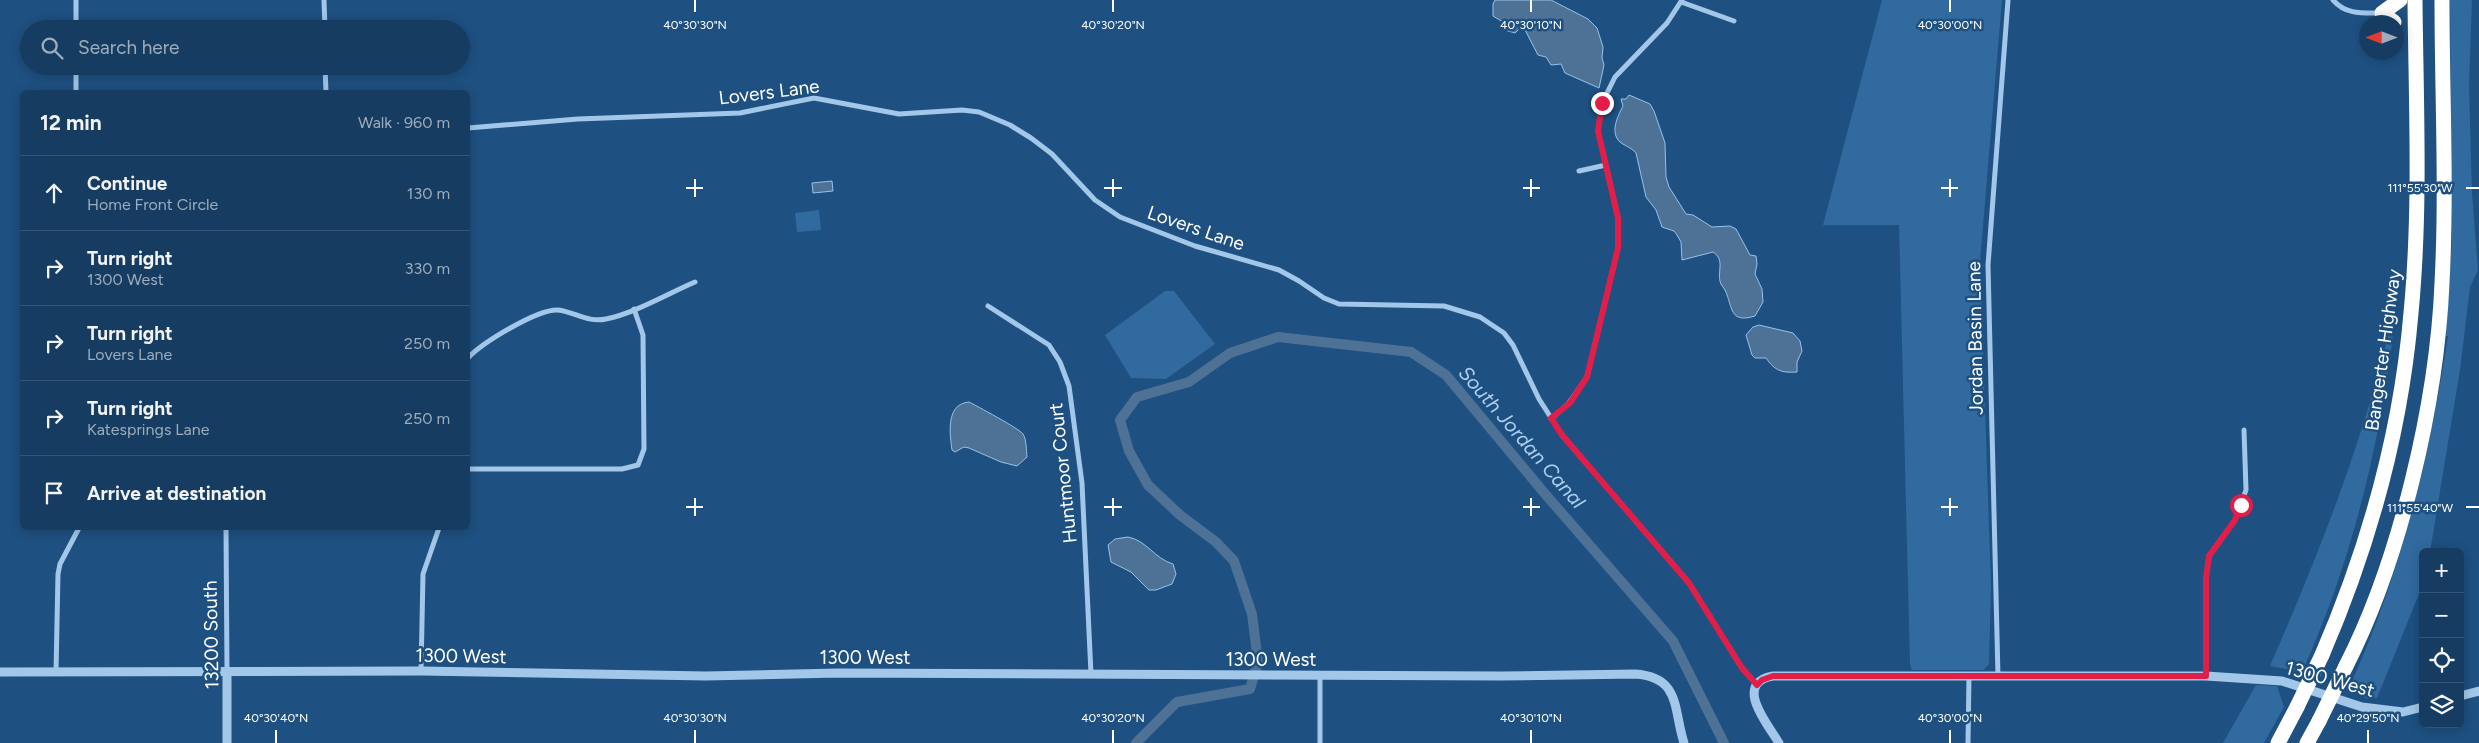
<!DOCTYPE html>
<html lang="en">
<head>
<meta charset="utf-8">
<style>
	:root { --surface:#163c61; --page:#23476a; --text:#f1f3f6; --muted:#9eadbd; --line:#355676 }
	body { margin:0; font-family:Figtree,sans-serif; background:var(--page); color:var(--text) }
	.controls { position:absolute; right:15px; bottom:15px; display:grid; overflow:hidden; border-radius:8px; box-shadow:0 2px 12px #0003 }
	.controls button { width:45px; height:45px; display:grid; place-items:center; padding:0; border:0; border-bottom:1px solid var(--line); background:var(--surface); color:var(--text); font:25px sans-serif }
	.compass { position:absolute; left:2359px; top:15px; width:45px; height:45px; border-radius:50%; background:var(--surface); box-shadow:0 2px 12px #0003; rotate:270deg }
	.stop { position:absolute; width:15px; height:15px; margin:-11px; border:4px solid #e11d48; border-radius:50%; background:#fff }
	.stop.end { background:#e11d48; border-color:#fff; box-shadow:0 1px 5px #0008 }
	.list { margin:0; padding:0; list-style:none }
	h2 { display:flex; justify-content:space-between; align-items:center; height:65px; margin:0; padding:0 20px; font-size:21px }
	h2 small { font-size:16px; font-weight:400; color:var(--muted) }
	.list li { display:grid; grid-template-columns:32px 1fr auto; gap:15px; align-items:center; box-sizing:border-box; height:75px; padding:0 20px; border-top:1px solid var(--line) }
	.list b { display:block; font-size:19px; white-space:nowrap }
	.list p { margin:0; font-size:16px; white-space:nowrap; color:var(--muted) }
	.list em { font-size:16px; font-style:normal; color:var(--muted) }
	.icon { flex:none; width:28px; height:28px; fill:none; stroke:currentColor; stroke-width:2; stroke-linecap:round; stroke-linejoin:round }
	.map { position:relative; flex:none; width:2479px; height:743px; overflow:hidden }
	.search { position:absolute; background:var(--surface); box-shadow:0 2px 12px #0003; left:20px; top:20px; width:450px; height:55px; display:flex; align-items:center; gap:12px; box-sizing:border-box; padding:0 18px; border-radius:28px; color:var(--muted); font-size:19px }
	.panel { position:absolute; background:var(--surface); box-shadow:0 2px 12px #0003; left:20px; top:90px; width:450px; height:440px; border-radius:8px }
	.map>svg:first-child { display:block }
</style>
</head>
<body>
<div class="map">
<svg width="2479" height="743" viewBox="0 0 2479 743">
	<rect width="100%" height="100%" fill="#1e5081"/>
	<g fill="#316a9f">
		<path d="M1882 0H2002L1980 262 1991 585 1989 664 1984 670H1912L1910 665 1899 225H1823Z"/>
		<path d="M2450 0H2472L2469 85 2472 193 2478 270 2470 287 2460 370 2430 552H2423V584L2377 698 2368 699 2360 696 2353 679C2402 569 2430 455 2448 336H2446L2452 236Z"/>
		<path d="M819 210 821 230 797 232 795 213Z"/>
		<path d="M1165 291H1174L1215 344 1166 379 1131 378 1105 335Z"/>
		<path d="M2388 336 2393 337C2378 452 2350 567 2302 672L2270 666C2317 558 2360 450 2388 336Z"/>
		<path d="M2256 685 2277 686 2284 707 2264 743H2223Z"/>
	</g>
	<g fill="#4d7296" stroke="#96c3eb">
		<path d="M1495 0H1551L1588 19 1597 28 1603 47 1602 58 1604 65 1599 88 1565 73 1561 64 1551 65 1546 57 1538 55 1524 28H1520L1515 33 1505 30 1503 22 1493 16V4Z"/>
		<path d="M1629 95 1650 104 1654 111 1665 143 1666 177 1669 187 1686 214 1693 215 1712 227 1730 226 1736 229 1750 255 1756 256 1757 264 1755 274 1762 289 1763 302 1755 316C1729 324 1733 307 1725 290 1724 288 1722 286 1721 284 1716 273 1726 260 1713 252L1682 260 1681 242 1677 235 1674 231 1662 227 1656 210 1646 197 1636 153C1631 147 1624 146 1619 141 1610 131 1618 116 1623 106L1621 99H1626Z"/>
		<path d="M832 181 833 191 813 193 812 183Z"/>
		<path d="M1759 325 1793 333 1800 341 1802 351 1797 362V372C1782 373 1775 371 1766 358H1755L1752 355 1746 335 1753 327Z"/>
		<path d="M969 402C975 405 1020 429 1023 434 1027 441 1026 450 1027 457L1017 466 1001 462 969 448 964 447 955 452 952 450C950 435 945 404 969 402Z"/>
		<path d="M1128 537C1146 540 1155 559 1173 564L1176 574 1172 584 1156 590H1149L1131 572 1111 562 1108 545 1115 539Z"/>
	</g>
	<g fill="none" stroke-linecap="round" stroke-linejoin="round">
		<path stroke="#4d7296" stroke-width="10" d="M1136 743 1177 702 1250 689 1258 662 1252 614 1234 561 1216 542 1180 515 1148 485 1129 451 1120 420 1137 397 1189 382 1230 353 1278 337 1411 352 1446 375 1546 495 1673 641 1724 743"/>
		<g stroke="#a2c7e9" stroke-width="5">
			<path d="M76 0V29"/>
			<path d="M324 0 325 29"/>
			<path d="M2333 0C2346 15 2363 13 2381 13"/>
			<path d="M1681 2 1734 21"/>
			<path d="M76 66V92"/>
			<path d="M325 66 326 92"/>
			<path d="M468 128 578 119 740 113 814 98 899 114 962 110 979 112 1010 125 1031 138 1052 154 1095 200 1120 217 1195 246 1279 270 1299 281 1324 298 1339 304 1444 306 1480 317 1504 333 1513 345 1539 399 1562 435 1689 583 1742 668 1757 685"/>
			<path d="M1579 171 1606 165"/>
			<path d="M988 306 1049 345 1060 362 1069 386 1082 483 1091 674"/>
			<path d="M468 358C482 343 537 309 558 310 575 312 588 323 606 319 633 314 669 293 695 282"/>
			<path d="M1551 419 1569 403 1587 377 1618 248V218L1598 131 1602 103 1615 77 1667 23 1682 0"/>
			<path d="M468 469H622L638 465 644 449 643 335 634 309"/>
			<path d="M226 528 227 672"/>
			<path d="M421 671 423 574 439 528"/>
			<path d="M56 672 58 574 60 564 79 528"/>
			<path d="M1998 676 1988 265 2008 0"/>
			<path d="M2206 676V578L2209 556 2235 520 2246 490 2244 430"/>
			<path d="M1320 743V675"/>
			<path d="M1968 743 1969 676"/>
		</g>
		<g stroke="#a2c7e9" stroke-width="9">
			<path d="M0 672 421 671 706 676 838 673 1501 676 1635 674C1681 677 1673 709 1684 743"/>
			<path d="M227 672V743"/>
			<path d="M2460 696 2479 691"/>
			<path d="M1779 743C1769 726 1732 683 1773 676H2206L2282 681 2362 707 2403 712 2423 707"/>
		</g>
		<g stroke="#fff" stroke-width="15">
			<path d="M2394 22 2382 13 2400 0"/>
			<path d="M2322 655C2369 546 2401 432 2411 313 2421 209 2416 104 2415 0"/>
			<path d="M2346 666C2400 560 2437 403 2442 283 2447 189 2442 94 2442 0"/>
			<path d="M2278 743 2297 707"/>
			<path d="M2307 743 2319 721"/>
		</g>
		<g stroke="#fff" stroke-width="15">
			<path d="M2297 707 2322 655"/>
			<path d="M2319 721 2346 666"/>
		</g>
	</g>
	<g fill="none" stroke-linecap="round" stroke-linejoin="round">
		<path stroke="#e11d48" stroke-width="6" d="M1602 103 1598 131 1618 218V248L1587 377 1570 403 1551 418 1562 435 1689 583 1742 668 1757 685 1762 680 1773 676H2206V578L2209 556 2235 520 2241 505"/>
	</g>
	<path fill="none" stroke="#fff" stroke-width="2" d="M695 0V12M1113 0V12M1531 0V12M1950 0V12M695 179V197M1113 179V197M1531 179V197M1950 179V197M686 188H703M1104 188H1122M1523 188H1540M1941 188H1958M2466 188H2479M695 498V516M1113 498V516M1531 498V516M1950 498V516M686 507H703M1104 507H1122M1523 507H1540M1941 507H1958M2466 507H2479M276 730V743M695 730V743M1113 730V743M1531 730V743M1950 730V743M2368 730V743"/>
	<g text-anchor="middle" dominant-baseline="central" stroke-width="5" stroke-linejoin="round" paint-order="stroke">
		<g font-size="19" fill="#fff" stroke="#1e5081">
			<text transform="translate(769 92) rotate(-7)">Lovers Lane</text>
			<text transform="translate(1196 228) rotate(19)">Lovers Lane</text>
			<text transform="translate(1975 338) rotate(-91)">Jordan Basin Lane</text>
			<text transform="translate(2383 350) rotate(-82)">Bangerter Highway</text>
			<text transform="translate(1063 473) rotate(-96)">Huntmoor Court</text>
			<text transform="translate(211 635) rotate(-91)">13200 South</text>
			<text transform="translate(461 656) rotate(1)">1300 West</text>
			<text x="865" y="657">1300 West</text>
			<text x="1271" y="659">1300 West</text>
			<text transform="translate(2330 679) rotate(15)">1300 West</text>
		</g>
		<g font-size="20" font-style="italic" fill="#aed1f1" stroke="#1e5081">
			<text transform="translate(1522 437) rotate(49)">South Jordan Canal</text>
		</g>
	</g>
	<g font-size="12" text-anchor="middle" fill="#fff" stroke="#1e5081" stroke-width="5" stroke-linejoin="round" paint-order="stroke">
		<text x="695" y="29">40°30'30"N</text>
		<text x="1113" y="29">40°30'20"N</text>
		<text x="1531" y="29">40°30'10"N</text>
		<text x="1950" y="29">40°30'00"N</text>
		<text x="2420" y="192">111°55'30"W</text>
		<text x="2420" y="512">111°55'40"W</text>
		<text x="276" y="722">40°30'40"N</text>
		<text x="695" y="722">40°30'30"N</text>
		<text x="1113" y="722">40°30'20"N</text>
		<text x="1531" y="722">40°30'10"N</text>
		<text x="1950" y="722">40°30'00"N</text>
		<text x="2368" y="722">40°29'50"N</text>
	</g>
</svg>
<div class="controls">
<button>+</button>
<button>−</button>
<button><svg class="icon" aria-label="locate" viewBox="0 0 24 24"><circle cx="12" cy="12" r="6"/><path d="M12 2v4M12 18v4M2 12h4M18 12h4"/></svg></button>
<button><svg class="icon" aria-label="layers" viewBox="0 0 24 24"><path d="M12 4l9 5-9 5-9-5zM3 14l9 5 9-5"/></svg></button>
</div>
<svg class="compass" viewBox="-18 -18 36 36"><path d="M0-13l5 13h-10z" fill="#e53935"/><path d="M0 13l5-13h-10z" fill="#9eadbd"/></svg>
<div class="stop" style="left:2241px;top:505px"></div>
<div class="stop end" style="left:1602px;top:103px"></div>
<div class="search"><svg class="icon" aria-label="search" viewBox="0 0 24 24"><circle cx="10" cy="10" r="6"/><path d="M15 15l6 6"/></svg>Search here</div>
<section class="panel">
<h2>12 min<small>Walk · 960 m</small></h2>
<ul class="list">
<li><svg class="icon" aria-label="ahead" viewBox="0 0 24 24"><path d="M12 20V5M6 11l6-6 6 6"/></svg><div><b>Continue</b><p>Home Front Circle</p></div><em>130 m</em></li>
<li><svg class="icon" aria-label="right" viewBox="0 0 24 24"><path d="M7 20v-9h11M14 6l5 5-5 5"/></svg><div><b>Turn right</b><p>1300 West</p></div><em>330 m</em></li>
<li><svg class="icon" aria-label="right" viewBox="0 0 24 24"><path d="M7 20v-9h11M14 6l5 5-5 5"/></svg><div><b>Turn right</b><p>Lovers Lane</p></div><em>250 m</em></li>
<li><svg class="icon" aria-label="right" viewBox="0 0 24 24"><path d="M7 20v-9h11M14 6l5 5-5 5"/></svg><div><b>Turn right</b><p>Katesprings Lane</p></div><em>250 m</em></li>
<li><svg class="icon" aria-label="arrive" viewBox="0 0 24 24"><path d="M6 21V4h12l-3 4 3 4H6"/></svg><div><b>Arrive at destination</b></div></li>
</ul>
</section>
</div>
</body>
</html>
